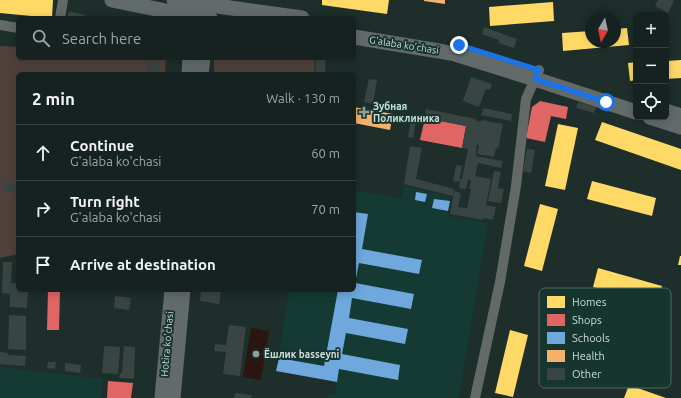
<!DOCTYPE html>
<html lang="en">
<head>
<meta charset="utf-8">
<style>
	:root { --surface:#162220; --page:#1f2a29; --text:#f1f3f6; --muted:#9ea4a5; --line:#353f3e }
	body { margin:0; font-family:Ubuntu,sans-serif; background:var(--page); color:var(--text) }
	.controls { position:absolute; right:12px; top:12px; display:grid; overflow:hidden; border-radius:6px; box-shadow:0 2px 10px #0003 }
	.controls button { width:36px; height:36px; display:grid; place-items:center; padding:0; border:0; border-bottom:1px solid var(--line); background:var(--surface); color:var(--text); font:20px sans-serif }
	.compass { position:absolute; left:585px; top:12px; width:36px; height:36px; border-radius:50%; background:var(--surface); box-shadow:0 2px 10px #0003; rotate:189deg }
	.stop { position:absolute; width:12px; height:12px; margin:-9px; border:3px solid #1a73e8; border-radius:50%; background:#fff }
	.stop.end { background:#1a73e8; border-color:#fff; box-shadow:0 1px 4px #0008 }
	.list { margin:0; padding:0; list-style:none }
	h2 { display:flex; justify-content:space-between; align-items:center; height:52px; margin:0; padding:0 16px; font-size:17px }
	h2 small { font-size:13px; font-weight:400; color:var(--muted) }
	.list li { display:grid; grid-template-columns:26px 1fr auto; gap:12px; align-items:center; box-sizing:border-box; height:56px; padding:0 16px; border-top:1px solid var(--line) }
	.list b { display:block; font-size:15px; white-space:nowrap }
	.list p { margin:0; font-size:13px; white-space:nowrap; color:var(--muted) }
	.list em { font-size:13px; font-style:normal; color:var(--muted) }
	.icon { flex:none; width:22px; height:22px; fill:none; stroke:currentColor; stroke-width:2; stroke-linecap:round; stroke-linejoin:round }
	.map { position:relative; flex:none; width:681px; height:398px; overflow:hidden }
	.search { position:absolute; background:var(--surface); box-shadow:0 2px 10px #0003; left:16px; top:16px; width:340px; height:44px; display:flex; align-items:center; gap:10px; box-sizing:border-box; padding:0 14px; border-radius:6px; color:var(--muted); font-size:15px }
	.panel { position:absolute; background:var(--surface); box-shadow:0 2px 10px #0003; left:16px; top:72px; width:340px; height:220px; border-radius:6px }
	.map>svg:first-child { display:block }
</style>
</head>
<body>
<div class="map">
<svg width="681" height="398" viewBox="0 0 681 398">
	<rect width="100%" height="100%" fill="#1e2e2b"/>
	<g fill="#153a34">
		<path d="M404 186 451 197 448 216 488 223 459 398H327L328 394H335L339 369 279 358 289 290H354V190L402 198Z"/>
		<path d="M0 367 103 379 101 398H0Z"/>
	</g>
	<g fill="#4f403b">
		<path d="M0 46 18 47V58H166L165 74H18V254L0 258Z"/>
		<path d="M214 58H315L314 74H214Z"/>
	</g>
	<path fill="#2a1510" d="M251 328 269 331 261 380 243 377Z"/>
	<g fill="#ffd966">
		<path d="M0 0H53L52 18 0 13Z"/>
		<path d="M322 0H389L387 14 322 5Z"/>
		<path d="M553 2 554 21 490 26 489 7Z"/>
		<path d="M627 28 629 45 563 51 562 33 591 31V42H615V29Z"/>
		<path d="M681 60V78L666 79V61Z"/>
		<path d="M636 62V80L630 81 628 63Z"/>
		<path d="M602 122 681 149V170L595 140Z"/>
		<path d="M558 124 578 128 565 190 545 186Z"/>
		<path d="M592 181 656 198 652 216 587 199Z"/>
		<path d="M540 204 558 209 542 271 524 266Z"/>
		<path d="M680 256H681V265H678Z"/>
		<path d="M598 268 662 286 657 305 593 287Z"/>
		<path d="M510 330 528 335 513 397 495 393Z"/>
		<path d="M629 385 666 398H624Z"/>
	</g>
	<g fill="#e06666">
		<path d="M540 101 568 107 566 119 551 116 545 142 526 138 532 107Z"/>
		<path d="M425 118 466 126 462 148 420 140Z"/>
		<path d="M48 290H60L59 330H47Z"/>
		<path d="M108 381 133 383 131 398H107Z"/>
	</g>
	<g fill="#6fa8dc">
		<path d="M416 192 427 194 425 202 415 200Z"/>
		<path d="M434 199 450 201 448 211 432 208Z"/>
		<path d="M354 212 368 214 362 249 422 260 419 274 359 263 355 283 414 294 411 309 352 298 349 318 408 329 405 344 346 333 342 354 400 365 398 380 339 369 337 382 276 371 279 358 324 366 338 290H354Z"/>
	</g>
	<g fill="#f6b26b">
		<path d="M424 0H445V4L424 1Z"/>
		<path d="M354 107 393 114 390 130 354 123Z"/>
	</g>
	<g fill="#394543">
		<path d="M658 0H672L674 1 668 13 655 6Z"/>
		<path d="M69 11 85 15 84 18H67Z"/>
		<path d="M484 27 517 39 514 48 498 43 499 40 482 34Z"/>
		<path d="M316 58H326L325 74H315Z"/>
		<path d="M147 61 160 63 159 74H146Z"/>
		<path d="M471 77 492 84 490 90 486 89 479 107 463 101Z"/>
		<path d="M369 79 377 80 373 104 364 102Z"/>
		<path d="M578 102 596 107 594 113 576 108Z"/>
		<path d="M483 108 512 114 511 121 481 115Z"/>
		<path d="M426 109 476 119V121L481 122V120L503 124 498 149 496 148 494 157 477 154 479 145H477L476 151V156L503 161 501 168 478 163 475 176 491 179 486 205 496 207 493 220 483 218V220L450 214 454 191 461 193 458 207 467 208 471 189H469L471 181 468 180 466 189 459 188 460 179H462L468 149 462 148 466 126 425 118Z"/>
		<path d="M411 120 416 121 413 138 408 137Z"/>
		<path d="M410 146 422 148 416 179 454 189 453 196 404 184Z"/>
		<path d="M527 149 535 150 531 173 523 171Z"/>
		<path d="M456 165 462 166 459 182 453 181Z"/>
		<path d="M494 171 501 172 498 188 504 189 501 203 488 201Z"/>
		<path d="M4 182 17 184 16 193 3 191Z"/>
		<path d="M3 262H12L11 283H18V290H28L27 308 10 307V294L2 293Z"/>
		<path d="M201 290H221L219 304 200 301Z"/>
		<path d="M115 296 131 298 129 310 114 308Z"/>
		<path d="M9 315 26 316V350L8 349Z"/>
		<path d="M229 325 246 327 240 376 223 374 226 352 214 351 215 344 226 345Z"/>
		<path d="M104 346 120 347 118 374 102 373Z"/>
		<path d="M124 346 135 347 134 379 119 378 120 373H122Z"/>
		<path d="M0 352 8 353V355L26 356 25 366 0 364Z"/>
		<path d="M48 362H56L55 369 47 368Z"/>
		<path d="M65 363 81 365 80 373 65 371Z"/>
		<path d="M235 393 252 395 251 398H234Z"/>
	</g>
	<g fill="none" stroke-linecap="round" stroke-linejoin="round">
		<g stroke="#636967" stroke-width="10">
			<path d="M60 18 63 0"/>
			<path d="M0 25 18 28"/>
			<path d="M475 398 500 282 516 186 526 99 539 70"/>
		</g>
		<g stroke="#636b6a" stroke-width="15">
			<path d="M112 0 166 11 210 18"/>
			<path d="M174 0 302 18"/>
			<path d="M354 37 439 51 455 54 535 79 636 112"/>
			<path d="M189 74 190 58"/>
			<path d="M201 74 203 58"/>
			<path d="M666 111 681 116"/>
			<path d="M650 117 681 127"/>
			<path d="M162 398 172 290"/>
			<path d="M173 398 183 290"/>
		</g>
	</g>
	<g fill="none" stroke-linecap="round" stroke-linejoin="round">
		<path stroke="#1a73e8" stroke-width="5" d="M459 45 539 70 535 79 606 102"/>
	</g>
	<g fill="#90a09d" stroke="#17352f" stroke-width="1.5">
		<path d="M362 106h4v4h4v4h-4v4h-4v-4h-4v-4h4z"/>
		<circle cx="256" cy="354" r="4"/>
	</g>
	<g text-anchor="middle" dominant-baseline="central" stroke-width="4" stroke-linejoin="round" paint-order="stroke">
		<g font-size="10" fill="#cededa" stroke="#17352f">
			<text transform="translate(404 45) rotate(9)">G'alaba ko'chasi</text>
			<text transform="translate(167 344) rotate(-85)">Hotira ko'chasi</text>
		</g>
		<g font-size="10" font-weight="bold" fill="#cededa" stroke="#17352f" text-anchor="start">
			<text x="373" y="106">Зубная<tspan x="373" dy="12">Поликлиника</tspan></text>
			<text x="264" y="354">Ёшлик basseyni</text>
		</g>
	</g>
	<rect x="539" y="288" width="132" height="100" rx="6" fill="#17352f" stroke="#4e6862" stroke-width="1"/>
	<rect x="547" y="296" width="18" height="12" fill="#ffd966"/>
	<rect x="547" y="314" width="18" height="12" fill="#e06666"/>
	<rect x="547" y="332" width="18" height="12" fill="#6fa8dc"/>
	<rect x="547" y="350" width="18" height="12" fill="#f6b26b"/>
	<rect x="547" y="368" width="18" height="12" fill="#394543"/>
	<g font-size="11" fill="#cededa">
		<text x="572" y="306">Homes</text>
		<text x="572" y="324">Shops</text>
		<text x="572" y="342">Schools</text>
		<text x="572" y="360">Health</text>
		<text x="572" y="378">Other</text>
	</g>
</svg>
<div class="controls">
<button>+</button>
<button>−</button>
<button><svg class="icon" aria-label="locate" viewBox="0 0 24 24"><circle cx="12" cy="12" r="6"/><path d="M12 2v4M12 18v4M2 12h4M18 12h4"/></svg></button>
</div>
<svg class="compass" viewBox="-18 -18 36 36"><path d="M0-13l5 13h-10z" fill="#e53935"/><path d="M0 13l5-13h-10z" fill="#9ea4a5"/></svg>
<div class="stop" style="left:606px;top:102px"></div>
<div class="stop end" style="left:459px;top:45px"></div>
<div class="search"><svg class="icon" aria-label="search" viewBox="0 0 24 24"><circle cx="10" cy="10" r="6"/><path d="M15 15l6 6"/></svg>Search here</div>
<section class="panel">
<h2>2 min<small>Walk · 130 m</small></h2>
<ul class="list">
<li><svg class="icon" aria-label="ahead" viewBox="0 0 24 24"><path d="M12 20V5M6 11l6-6 6 6"/></svg><div><b>Continue</b><p>G'alaba ko'chasi</p></div><em>60 m</em></li>
<li><svg class="icon" aria-label="right" viewBox="0 0 24 24"><path d="M7 20v-9h11M14 6l5 5-5 5"/></svg><div><b>Turn right</b><p>G'alaba ko'chasi</p></div><em>70 m</em></li>
<li><svg class="icon" aria-label="arrive" viewBox="0 0 24 24"><path d="M6 21V4h12l-3 4 3 4H6"/></svg><div><b>Arrive at destination</b></div></li>
</ul>
</section>
</div>
</body>
</html>
